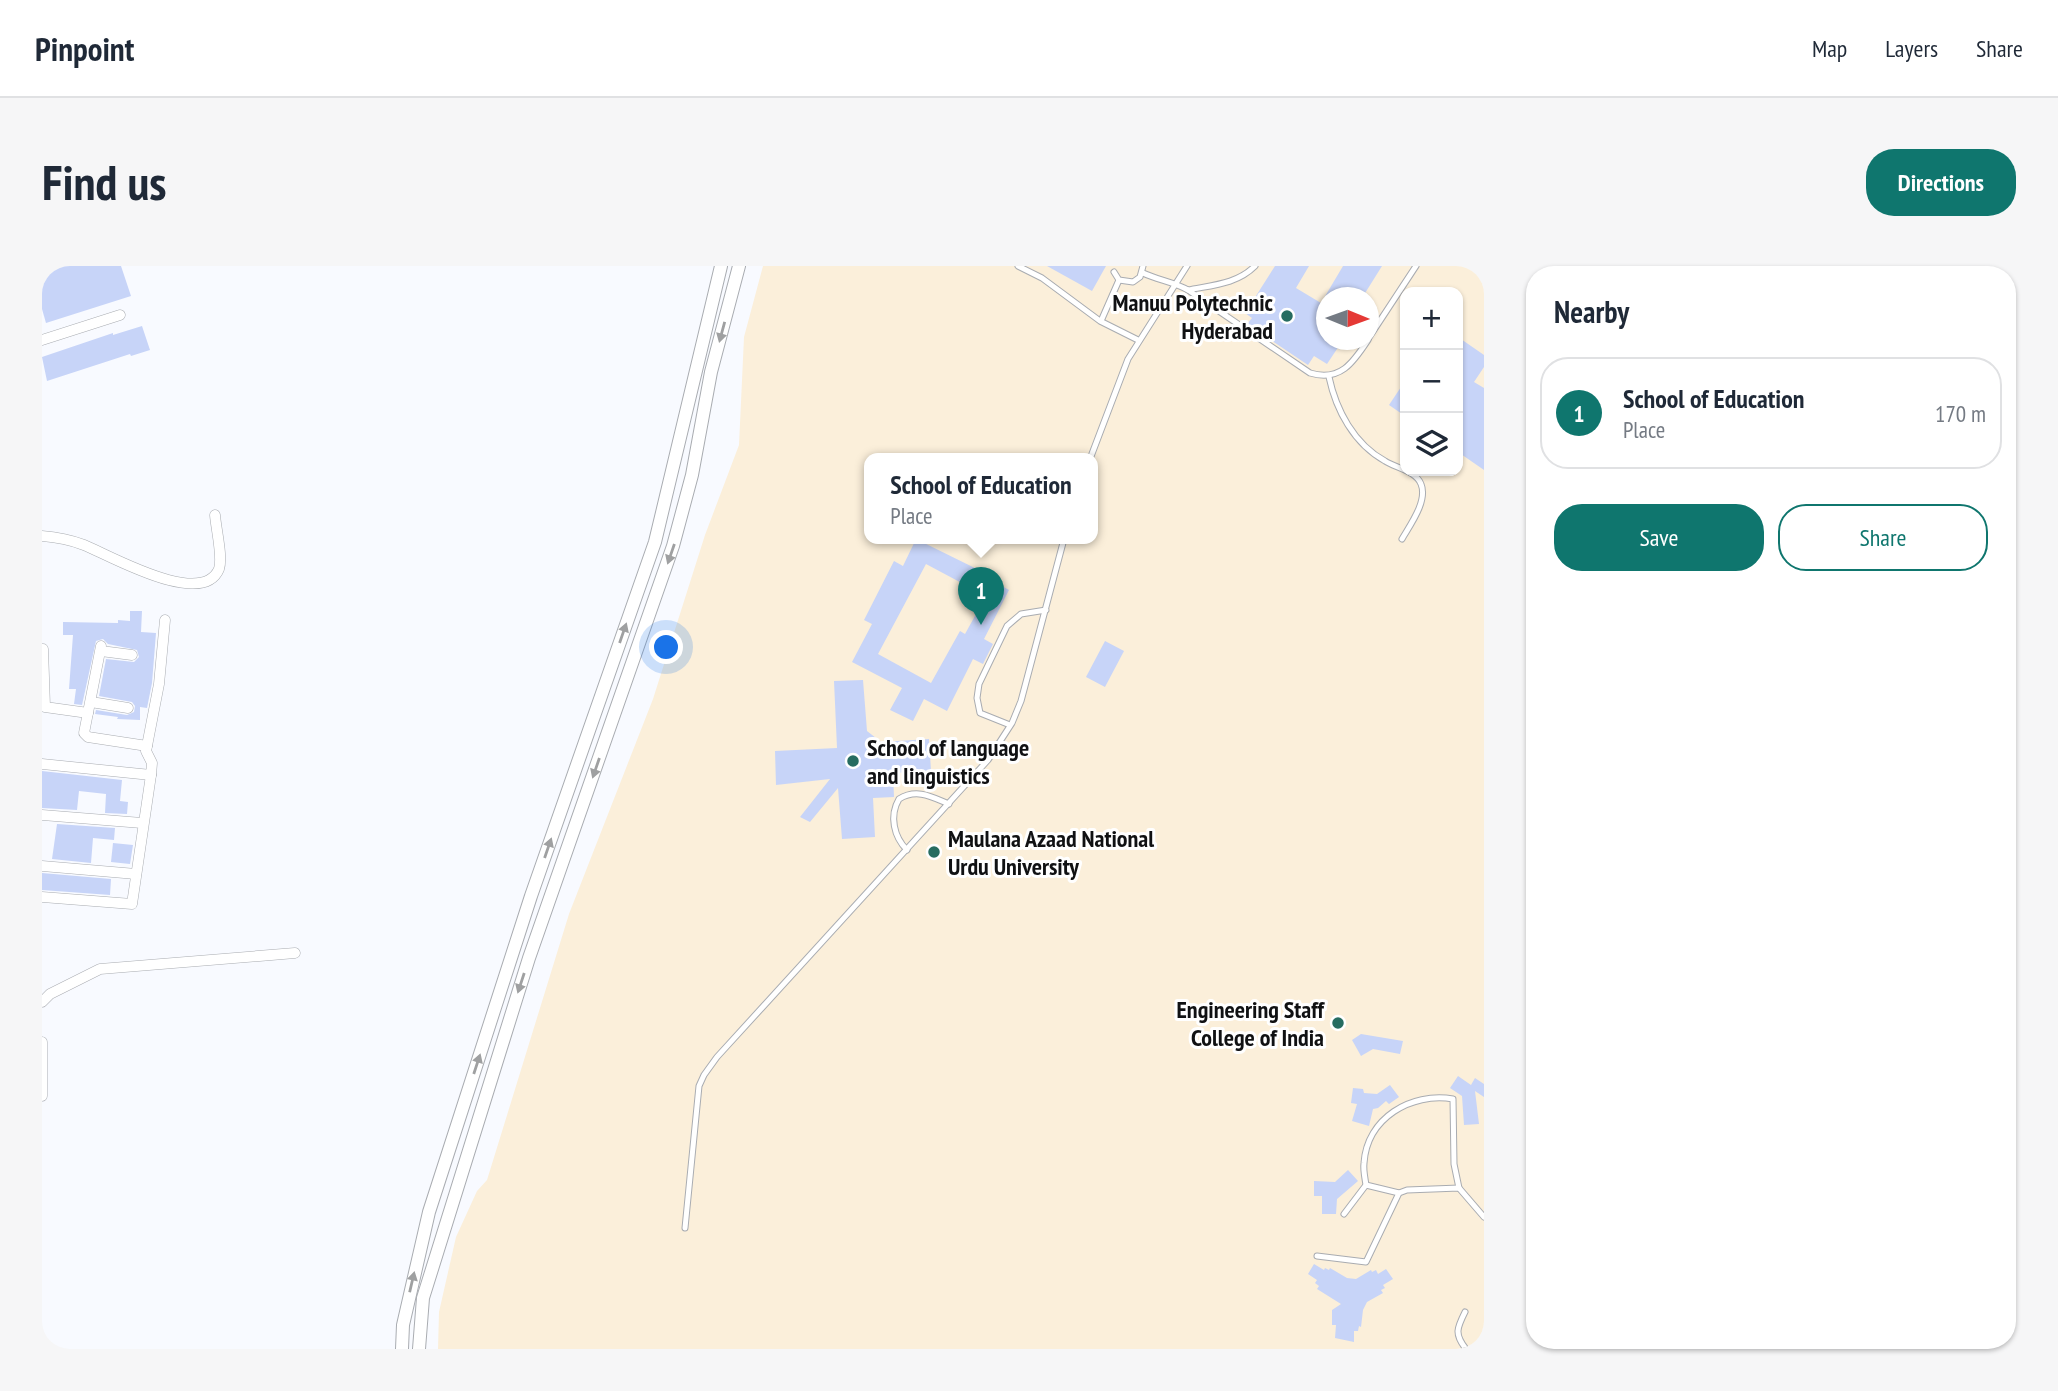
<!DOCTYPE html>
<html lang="en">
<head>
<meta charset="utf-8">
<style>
	:root { --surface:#fff; --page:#f6f6f7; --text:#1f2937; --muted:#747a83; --line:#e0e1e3; --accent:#0f766e }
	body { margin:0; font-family:"PT Sans Narrow",sans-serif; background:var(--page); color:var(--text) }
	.controls { position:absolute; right:21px; top:21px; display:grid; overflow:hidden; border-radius:14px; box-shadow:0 2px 5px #0004 }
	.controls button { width:63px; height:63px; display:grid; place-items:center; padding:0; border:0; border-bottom:2px solid var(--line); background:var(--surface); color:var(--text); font:35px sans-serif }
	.compass { position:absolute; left:1274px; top:21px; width:63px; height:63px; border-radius:50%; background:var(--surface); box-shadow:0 2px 5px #0004; rotate:91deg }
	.you { position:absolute; left:625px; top:382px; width:24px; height:24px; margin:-18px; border:5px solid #fff; border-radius:50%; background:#1a73e8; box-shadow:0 0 0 10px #1a73e833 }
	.badge { display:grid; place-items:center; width:46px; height:46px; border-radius:50%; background:var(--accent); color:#fff; font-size:23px; font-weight:700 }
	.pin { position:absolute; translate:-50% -58px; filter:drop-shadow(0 2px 4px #0008) }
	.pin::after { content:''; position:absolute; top:37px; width:24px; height:21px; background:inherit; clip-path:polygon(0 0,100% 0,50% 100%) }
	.popup { position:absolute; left:822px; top:187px; width:234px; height:91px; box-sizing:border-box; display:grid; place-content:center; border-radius:14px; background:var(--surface); filter:drop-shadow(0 2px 5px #0005); font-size:23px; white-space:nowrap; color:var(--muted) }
	.popup b { font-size:26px; color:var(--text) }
	.popup::after { content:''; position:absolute; left:50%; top:100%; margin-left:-14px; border:14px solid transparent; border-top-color:var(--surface) }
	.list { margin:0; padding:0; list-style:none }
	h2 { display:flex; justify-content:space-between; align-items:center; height:91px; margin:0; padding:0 28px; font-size:30px }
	h2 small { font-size:23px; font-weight:400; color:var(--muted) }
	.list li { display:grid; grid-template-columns:46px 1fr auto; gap:21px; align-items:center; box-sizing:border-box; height:112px; margin:0 14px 14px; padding:0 14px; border:2px solid var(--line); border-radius:28px }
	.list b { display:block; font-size:26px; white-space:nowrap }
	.list p { margin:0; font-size:23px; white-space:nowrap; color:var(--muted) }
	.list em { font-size:23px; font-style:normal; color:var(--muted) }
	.actions { display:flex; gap:14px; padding:21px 28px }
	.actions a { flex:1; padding:16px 0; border:2px solid var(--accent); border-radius:28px; text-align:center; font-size:24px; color:var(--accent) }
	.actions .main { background:var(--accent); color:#fff }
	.icon { flex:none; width:38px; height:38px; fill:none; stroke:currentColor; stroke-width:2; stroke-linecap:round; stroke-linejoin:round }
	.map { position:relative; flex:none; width:1442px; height:1083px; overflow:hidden; border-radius:28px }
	header { display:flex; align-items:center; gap:42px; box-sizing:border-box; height:98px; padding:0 35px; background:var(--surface); border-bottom:2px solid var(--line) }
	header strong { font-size:33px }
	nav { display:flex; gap:38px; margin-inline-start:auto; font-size:24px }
	.intro { display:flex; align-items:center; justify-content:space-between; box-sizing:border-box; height:168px; padding:0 42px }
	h1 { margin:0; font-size:49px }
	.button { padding:18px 32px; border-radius:28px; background:var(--accent); color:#fff; font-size:24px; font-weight:700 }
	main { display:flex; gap:42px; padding:0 42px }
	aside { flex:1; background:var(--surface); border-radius:28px; box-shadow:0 2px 5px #0004 }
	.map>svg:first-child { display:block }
</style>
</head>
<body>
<header>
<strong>Pinpoint</strong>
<nav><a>Map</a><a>Layers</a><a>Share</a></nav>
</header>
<div class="intro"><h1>Find us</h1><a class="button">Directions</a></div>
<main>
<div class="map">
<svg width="1442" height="1083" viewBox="0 0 1442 1083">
	<rect width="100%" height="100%" fill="#f8faff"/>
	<path fill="#fbefda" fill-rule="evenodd" d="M721 0H1442V1083H396L397 1046 414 971 435 925 445 914 527 648 611 433 663 269 697 179 702 71ZM1363 26H1416V205H1363ZM1284 32H1326V74H1284ZM827 193H1051V273H827Z"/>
	<g fill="#c7d4f8" fill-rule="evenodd">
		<path d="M0 0H79L89 30 4 57 0 43Z"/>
		<path d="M1005 0H1064L1050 25Z"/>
		<path d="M1233 0H1267L1254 22 1284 40V74H1301L1285 98 1272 90 1266 99 1205 58 1210 52 1203 47Z"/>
		<path d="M1301 0H1340L1320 32H1282Z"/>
		<path d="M100 60 108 84 89 90 88 88 5 115 0 91 71 67V69Z"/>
		<path d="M1416 71 1442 89V101L1432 116 1442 122V204L1416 186Z"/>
		<path d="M1363 115V150L1347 139Z"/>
		<path d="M874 273 943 307 954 314 953 316 967 324 942 373 951 378 941 398 931 393 905 445 882 433 871 455 848 444 860 422 810 396 830 358 822 354 852 295 861 300ZM884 298 944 330 923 368 918 365 889 417 836 388Z"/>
		<path d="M88 345H100L99 366 114 367 110 417 105 442 98 441V454L75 453 76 451 53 448 54 444 85 449 92 446 93 440 90 436 57 430 64 393 92 396 97 391 95 384 66 378 61 373 54 375 40 439 32 438 34 423H27L31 369H21V356L76 357V354L88 355Z"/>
		<path d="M1063 375 1082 385 1063 421 1044 411Z"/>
		<path d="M821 414 825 465 839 476 887 473 889 505 851 507 852 531 831 532 833 571 800 573 796 522 768 556 758 551 788 513 734 519 733 485 795 482 792 415Z"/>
		<path d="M0 505 80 514 78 535 86 536 85 548 63 547 64 528 37 525 35 544 0 542Z"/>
		<path d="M15 558 73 562 72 574 51 572 49 597 10 593Z"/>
		<path d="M71 577 91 579 88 598 69 596Z"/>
		<path d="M0 607 69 613 68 629 0 624Z"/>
		<path d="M1319 768 1361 775 1358 788 1331 783 1319 790 1310 774Z"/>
		<path d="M1416 810 1429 819 1433 812 1442 818V831L1433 825 1437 858 1422 859 1420 830 1408 822Z"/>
		<path d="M1348 819 1357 831 1347 838 1344 835 1336 842 1331 843 1327 860 1310 855 1315 838 1309 837 1311 822 1321 823 1322 827 1335 828Z"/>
		<path d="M1306 904 1316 915 1295 933 1294 948H1280V930H1272V915L1293 916Z"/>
		<path d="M1272 998 1282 1004 1283 1002 1287 1004 1288 1002 1305 1012 1314 1013 1329 1004 1330 1006 1334 1004 1336 1008 1344 1003 1351 1013 1341 1019 1343 1022 1339 1024 1341 1027 1325 1036 1321 1044 1319 1061 1317 1060 1316 1065H1312V1076L1293 1072 1294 1059H1290V1044L1299 1038 1275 1023 1277 1020 1273 1017 1275 1014 1266 1008Z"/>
	</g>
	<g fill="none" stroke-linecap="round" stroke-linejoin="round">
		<g stroke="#a9acb1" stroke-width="7">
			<g id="service">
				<path d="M976 0 1000 12 1058 55 1096 74"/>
				<path d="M1072 6 1077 14 1091 16 1098 11 1101 0"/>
				<path d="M1101 7C1116 14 1132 16 1146 24 1171 19 1195 18 1213 0"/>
				<path d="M1146 24 1268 107C1298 116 1311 97 1326 74"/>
				<path d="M1059 55 1077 14"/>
				<path d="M1326 73 1374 0"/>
				<path d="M1287 111C1294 144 1312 178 1343 195 1354 202 1374 205 1379 218 1386 235 1368 259 1360 273"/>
				<path d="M1048 193 1086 93 1145 0"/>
				<path d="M968 459 938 447 935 432 937 418 965 360 979 348 1004 344"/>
				<path d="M865 584C852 571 847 550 857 533 875 522 890 531 907 538"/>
				<path d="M1324 919 1357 927"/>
				<path d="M1302 948 1324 919C1323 912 1321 904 1322 897 1325 852 1369 826 1411 833L1412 898 1417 922"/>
				<path d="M643 962 657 820 662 809 675 791 946 494 970 457 979 435 1022 273"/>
				<path d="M1275 990 1324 996 1357 927 1365 924 1417 922 1442 951"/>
				<path d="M1423 1046C1415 1062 1412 1068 1424 1083"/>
			</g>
		</g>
		<g stroke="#a9acb1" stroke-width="11">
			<g id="minor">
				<path d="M0 74 78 49"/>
				<path d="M0 270C14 271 29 274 42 279 67 289 160 343 177 303 181 291 174 263 173 249"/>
				<path d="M59 380 42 467 46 471 105 480"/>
				<path d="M1 383 3 441 46 447"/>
				<path d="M59 385 90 389"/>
				<path d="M49 436 86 442"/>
				<path d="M0 498 109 509 90 638 0 631"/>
				<path d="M109 509 110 497 104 485 117 418 123 354"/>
				<path d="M0 549 100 557"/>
				<path d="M0 600 94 608"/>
				<path d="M0 736 8 728 58 703 253 687"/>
				<path d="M0 776V830"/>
			</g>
		</g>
		<g stroke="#a9acb1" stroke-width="14">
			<g id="tertiary">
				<path d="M360 1083 361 1059 387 946 489 630 613 276 679 0"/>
				<path d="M377 1083 381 1032 487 692 631 280 650 209 669 106 697 0"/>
			</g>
		</g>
		<use href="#service" stroke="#fff" stroke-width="5"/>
		<use href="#minor" stroke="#fff" stroke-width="10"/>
		<use href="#tertiary" stroke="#fff" stroke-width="12"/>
	</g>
	<defs><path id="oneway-solid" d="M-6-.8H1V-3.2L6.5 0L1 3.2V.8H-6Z" transform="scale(1.75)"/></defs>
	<g fill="#9fa0a1">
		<use href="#oneway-solid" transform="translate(680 66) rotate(105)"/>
		<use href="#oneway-solid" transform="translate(629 288) rotate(109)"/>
		<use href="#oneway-solid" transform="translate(581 367) rotate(-71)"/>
		<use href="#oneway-solid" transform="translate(554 502) rotate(109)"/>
		<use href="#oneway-solid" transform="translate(506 582) rotate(-71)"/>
		<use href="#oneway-solid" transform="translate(479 717) rotate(108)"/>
		<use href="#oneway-solid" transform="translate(435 798) rotate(-72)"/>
		<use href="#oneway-solid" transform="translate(370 1016) rotate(-77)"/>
	</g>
	<g fill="#266c60" stroke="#fff" stroke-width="2.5">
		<circle cx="1245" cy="50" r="7"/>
		<circle cx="811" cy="495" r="7"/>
		<circle cx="892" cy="586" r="7"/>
		<circle cx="1296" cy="757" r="7"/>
	</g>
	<g text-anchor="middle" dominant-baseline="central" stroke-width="6" stroke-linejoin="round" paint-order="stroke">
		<g font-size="24" font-weight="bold" fill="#101113" stroke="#fff" text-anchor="end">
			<text x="1231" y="36">Manuu Polytechnic<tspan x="1231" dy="28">Hyderabad</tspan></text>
			<text x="825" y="481" text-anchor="start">School of language<tspan x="825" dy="28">and linguistics</tspan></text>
			<text x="906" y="572" text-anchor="start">Maulana Azaad National<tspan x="906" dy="28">Urdu University</tspan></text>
			<text x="1282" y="743">Engineering Staff<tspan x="1282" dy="28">College of India</tspan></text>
		</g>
	</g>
</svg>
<div class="controls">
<button>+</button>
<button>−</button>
<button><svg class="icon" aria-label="layers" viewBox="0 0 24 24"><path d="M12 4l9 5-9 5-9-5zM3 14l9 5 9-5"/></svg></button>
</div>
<svg class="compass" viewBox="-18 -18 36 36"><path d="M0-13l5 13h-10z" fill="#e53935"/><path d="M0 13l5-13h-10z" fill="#747a83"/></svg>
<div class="you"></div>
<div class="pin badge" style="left:939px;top:359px">1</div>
<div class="popup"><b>School of Education</b>Place</div>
</div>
<aside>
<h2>Nearby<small></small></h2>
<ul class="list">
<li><span class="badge">1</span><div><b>School of Education</b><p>Place</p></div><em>170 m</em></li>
</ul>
<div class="actions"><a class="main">Save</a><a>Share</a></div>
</aside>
</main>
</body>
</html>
